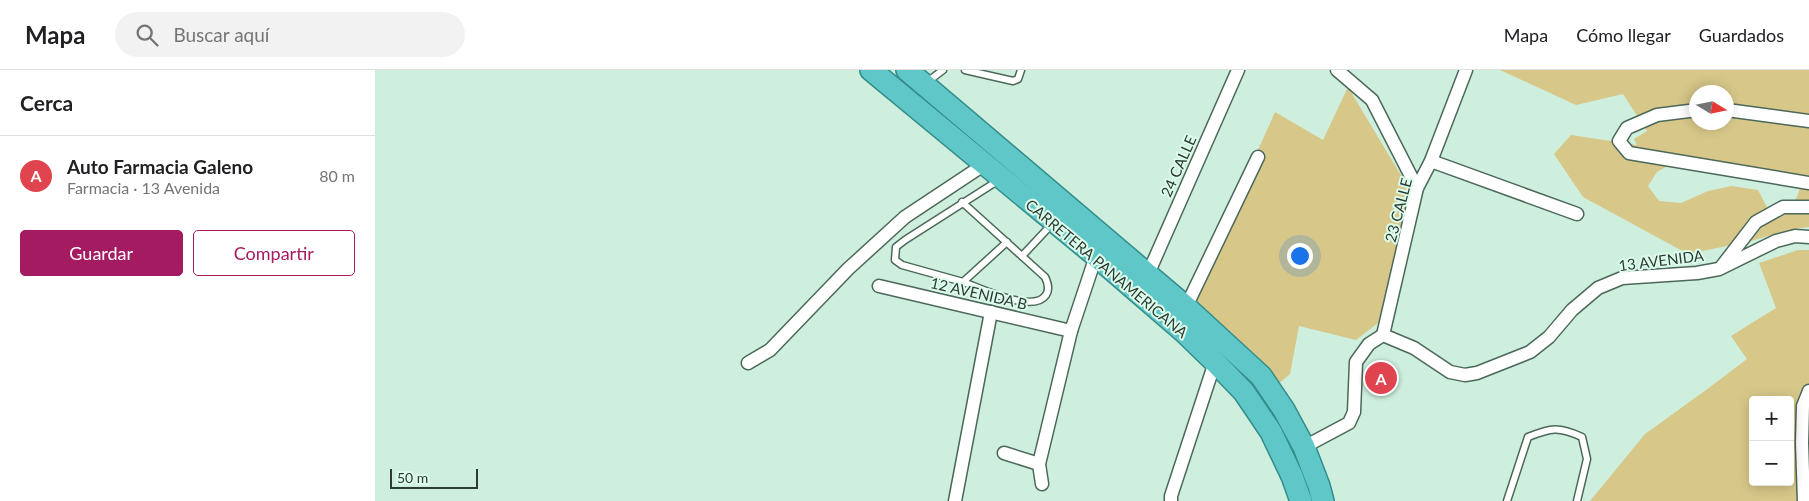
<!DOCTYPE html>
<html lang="es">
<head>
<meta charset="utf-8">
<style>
	:root { --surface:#fff; --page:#f2f2f2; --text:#202124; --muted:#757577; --line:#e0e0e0; --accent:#a51b62 }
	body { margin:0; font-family:Lato,sans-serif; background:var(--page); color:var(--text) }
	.controls { position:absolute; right:15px; bottom:15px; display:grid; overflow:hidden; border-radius:5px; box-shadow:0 2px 12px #0003 }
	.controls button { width:45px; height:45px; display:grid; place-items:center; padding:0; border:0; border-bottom:1px solid var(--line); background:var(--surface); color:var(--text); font:25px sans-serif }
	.compass { position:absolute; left:1314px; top:15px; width:45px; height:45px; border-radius:50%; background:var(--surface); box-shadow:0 2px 12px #0003; rotate:100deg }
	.scale { position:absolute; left:15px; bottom:12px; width:88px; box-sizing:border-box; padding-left:5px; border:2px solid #2d3a33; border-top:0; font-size:14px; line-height:18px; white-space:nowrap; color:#2d3a33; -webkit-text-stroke:4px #dcfceb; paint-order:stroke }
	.you { position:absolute; left:924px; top:185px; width:18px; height:18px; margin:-12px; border:4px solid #fff; border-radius:50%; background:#1a73e8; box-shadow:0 0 0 8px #1a73e833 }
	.badge { display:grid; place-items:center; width:32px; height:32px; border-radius:50%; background:var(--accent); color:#fff; font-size:16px; font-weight:700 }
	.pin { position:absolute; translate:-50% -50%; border:2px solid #fff; box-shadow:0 1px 5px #0006 }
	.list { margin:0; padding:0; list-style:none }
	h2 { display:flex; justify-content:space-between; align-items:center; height:65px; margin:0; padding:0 20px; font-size:21px }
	h2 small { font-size:16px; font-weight:400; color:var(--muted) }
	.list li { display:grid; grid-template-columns:32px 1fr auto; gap:15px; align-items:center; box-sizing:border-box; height:80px; padding:0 20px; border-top:1px solid var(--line) }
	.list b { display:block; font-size:19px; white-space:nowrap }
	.list p { margin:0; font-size:16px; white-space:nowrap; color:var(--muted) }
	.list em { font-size:16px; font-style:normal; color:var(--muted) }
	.actions { display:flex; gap:10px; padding:15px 20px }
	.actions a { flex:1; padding:11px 0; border:1px solid var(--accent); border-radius:5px; text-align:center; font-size:18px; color:var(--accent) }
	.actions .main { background:var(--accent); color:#fff }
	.icon { flex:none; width:28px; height:28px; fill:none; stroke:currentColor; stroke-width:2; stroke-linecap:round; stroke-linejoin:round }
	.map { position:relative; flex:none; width:1434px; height:431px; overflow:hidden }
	header { display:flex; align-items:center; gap:30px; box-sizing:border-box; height:70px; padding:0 25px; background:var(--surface); border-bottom:1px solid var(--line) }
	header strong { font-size:24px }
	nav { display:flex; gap:28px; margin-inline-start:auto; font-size:18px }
	.search { width:350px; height:45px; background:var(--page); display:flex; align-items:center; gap:12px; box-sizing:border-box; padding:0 18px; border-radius:28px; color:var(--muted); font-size:19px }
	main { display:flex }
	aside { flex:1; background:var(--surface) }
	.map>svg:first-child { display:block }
</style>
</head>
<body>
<header>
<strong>Mapa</strong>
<div class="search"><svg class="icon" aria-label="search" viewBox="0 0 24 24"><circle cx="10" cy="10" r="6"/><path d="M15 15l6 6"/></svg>Buscar aquí</div>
<nav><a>Mapa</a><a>Cómo llegar</a><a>Guardados</a></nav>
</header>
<main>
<aside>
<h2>Cerca<small></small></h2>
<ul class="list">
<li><span class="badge" style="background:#e0444e">A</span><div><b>Auto Farmacia Galeno</b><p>Farmacia · 13 Avenida</p></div><em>80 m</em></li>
</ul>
<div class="actions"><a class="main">Guardar</a><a>Compartir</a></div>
</aside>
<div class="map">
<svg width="1434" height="431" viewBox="0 0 1434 431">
	<rect width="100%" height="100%" fill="#cfefde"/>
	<g fill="#d7c789" fill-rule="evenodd">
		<path d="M1125 0H1434V157L1413 160 1376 171 1313 184 1208 127 1179 84 1196 65 1262 75 1259 69 1272 61 1248 24 1201 35ZM1322 22H1352V52H1322ZM1310 86 1426 113C1422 134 1416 137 1397 147L1383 120 1357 116 1333 121 1306 133 1284 131 1273 116 1282 102Z"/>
		<path d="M973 17 1036 122 1003 253 981 270 924 256 915 304 902 315 817 227 900 42 948 70Z"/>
		<path d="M1423 180H1434V406L1424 431H1215L1270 364 1331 320 1372 289 1356 266 1401 238 1384 193ZM1378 330H1415V412H1378Z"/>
	</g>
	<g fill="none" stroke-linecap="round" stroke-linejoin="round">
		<g stroke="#4b6859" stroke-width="9">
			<g id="service">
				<path d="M590 0 638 11 643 9 646 0"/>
				<path d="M552 12 568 0"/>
				<path d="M624 110 530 170 521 177 520 190 527 195 588 212 632 172"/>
				<path d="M587 132 670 207C673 213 675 219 671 225 658 244 605 218 588 212"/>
				<path d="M647 186 677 154"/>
				<path d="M1132 431 1153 367C1176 358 1183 356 1207 367L1212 389 1202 431"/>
			</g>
		</g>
		<g stroke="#4b6859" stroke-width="15">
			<g id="minor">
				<path d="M962 0 997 30 1042 118"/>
				<path d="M1322 40 1282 45 1252 58 1244 71 1254 83 1434 113"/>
				<path d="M1352 40 1434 51"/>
				<path d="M1056 91 1202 144"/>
				<path d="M1347 196 1381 152 1408 137H1434"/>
				<path d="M773 204 863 0"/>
				<path d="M504 216 696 261"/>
				<path d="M811 237 883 87"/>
				<path d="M1008 265 1042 118 1056 91 1091 0"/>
				<path d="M373 293 395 280 473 199 530 147 610 94"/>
				<path d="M929 377 974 353 979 342 981 292 994 274 1008 265 1039 278 1075 302 1090 305 1102 303 1155 282 1174 267 1197 240 1223 218 1247 208 1322 203 1344 199 1401 171 1420 166 1434 167"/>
				<path d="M629 383 664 394"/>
				<path d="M667 414 664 394 696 261 721 186"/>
				<path d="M580 431 616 242"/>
				<path d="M796 431V426L840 292"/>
				<path d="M1429 431 1427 373 1428 336 1434 321"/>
			</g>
		</g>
		<g stroke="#348d8b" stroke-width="24">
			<g id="trunk">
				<path d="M496 0 721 186 809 262 840 292 869 322 896 362 917 406 926 431"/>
				<path d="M532 0 811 237 886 306 909 340 929 377 944 416 948 431"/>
			</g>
		</g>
		<use href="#service" stroke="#fff" stroke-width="6"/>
		<use href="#minor" stroke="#fff" stroke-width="12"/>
		<use href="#trunk" stroke="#5fc7c8" stroke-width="21"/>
	</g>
	<g text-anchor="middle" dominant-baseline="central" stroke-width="4" stroke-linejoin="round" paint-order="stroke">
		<g font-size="15" fill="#2d3a33" stroke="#dcfceb">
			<text transform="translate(803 96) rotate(-66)">24 CALLE</text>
			<text transform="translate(1023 140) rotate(-75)">23 CALLE</text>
			<text transform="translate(1286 190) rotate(-7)">13 AVENIDA</text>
			<text transform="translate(732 198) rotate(40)">CARRETERA PANAMERICANA</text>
			<text transform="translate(604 223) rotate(13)">12 AVENIDA B</text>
		</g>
	</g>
</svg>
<div class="controls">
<button>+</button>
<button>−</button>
</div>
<svg class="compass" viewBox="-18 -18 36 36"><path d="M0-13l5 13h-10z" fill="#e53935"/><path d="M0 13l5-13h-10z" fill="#757577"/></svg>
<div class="scale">50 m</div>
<div class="you"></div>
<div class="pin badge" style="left:1006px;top:308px;background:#e0444e">A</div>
</div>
</main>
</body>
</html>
